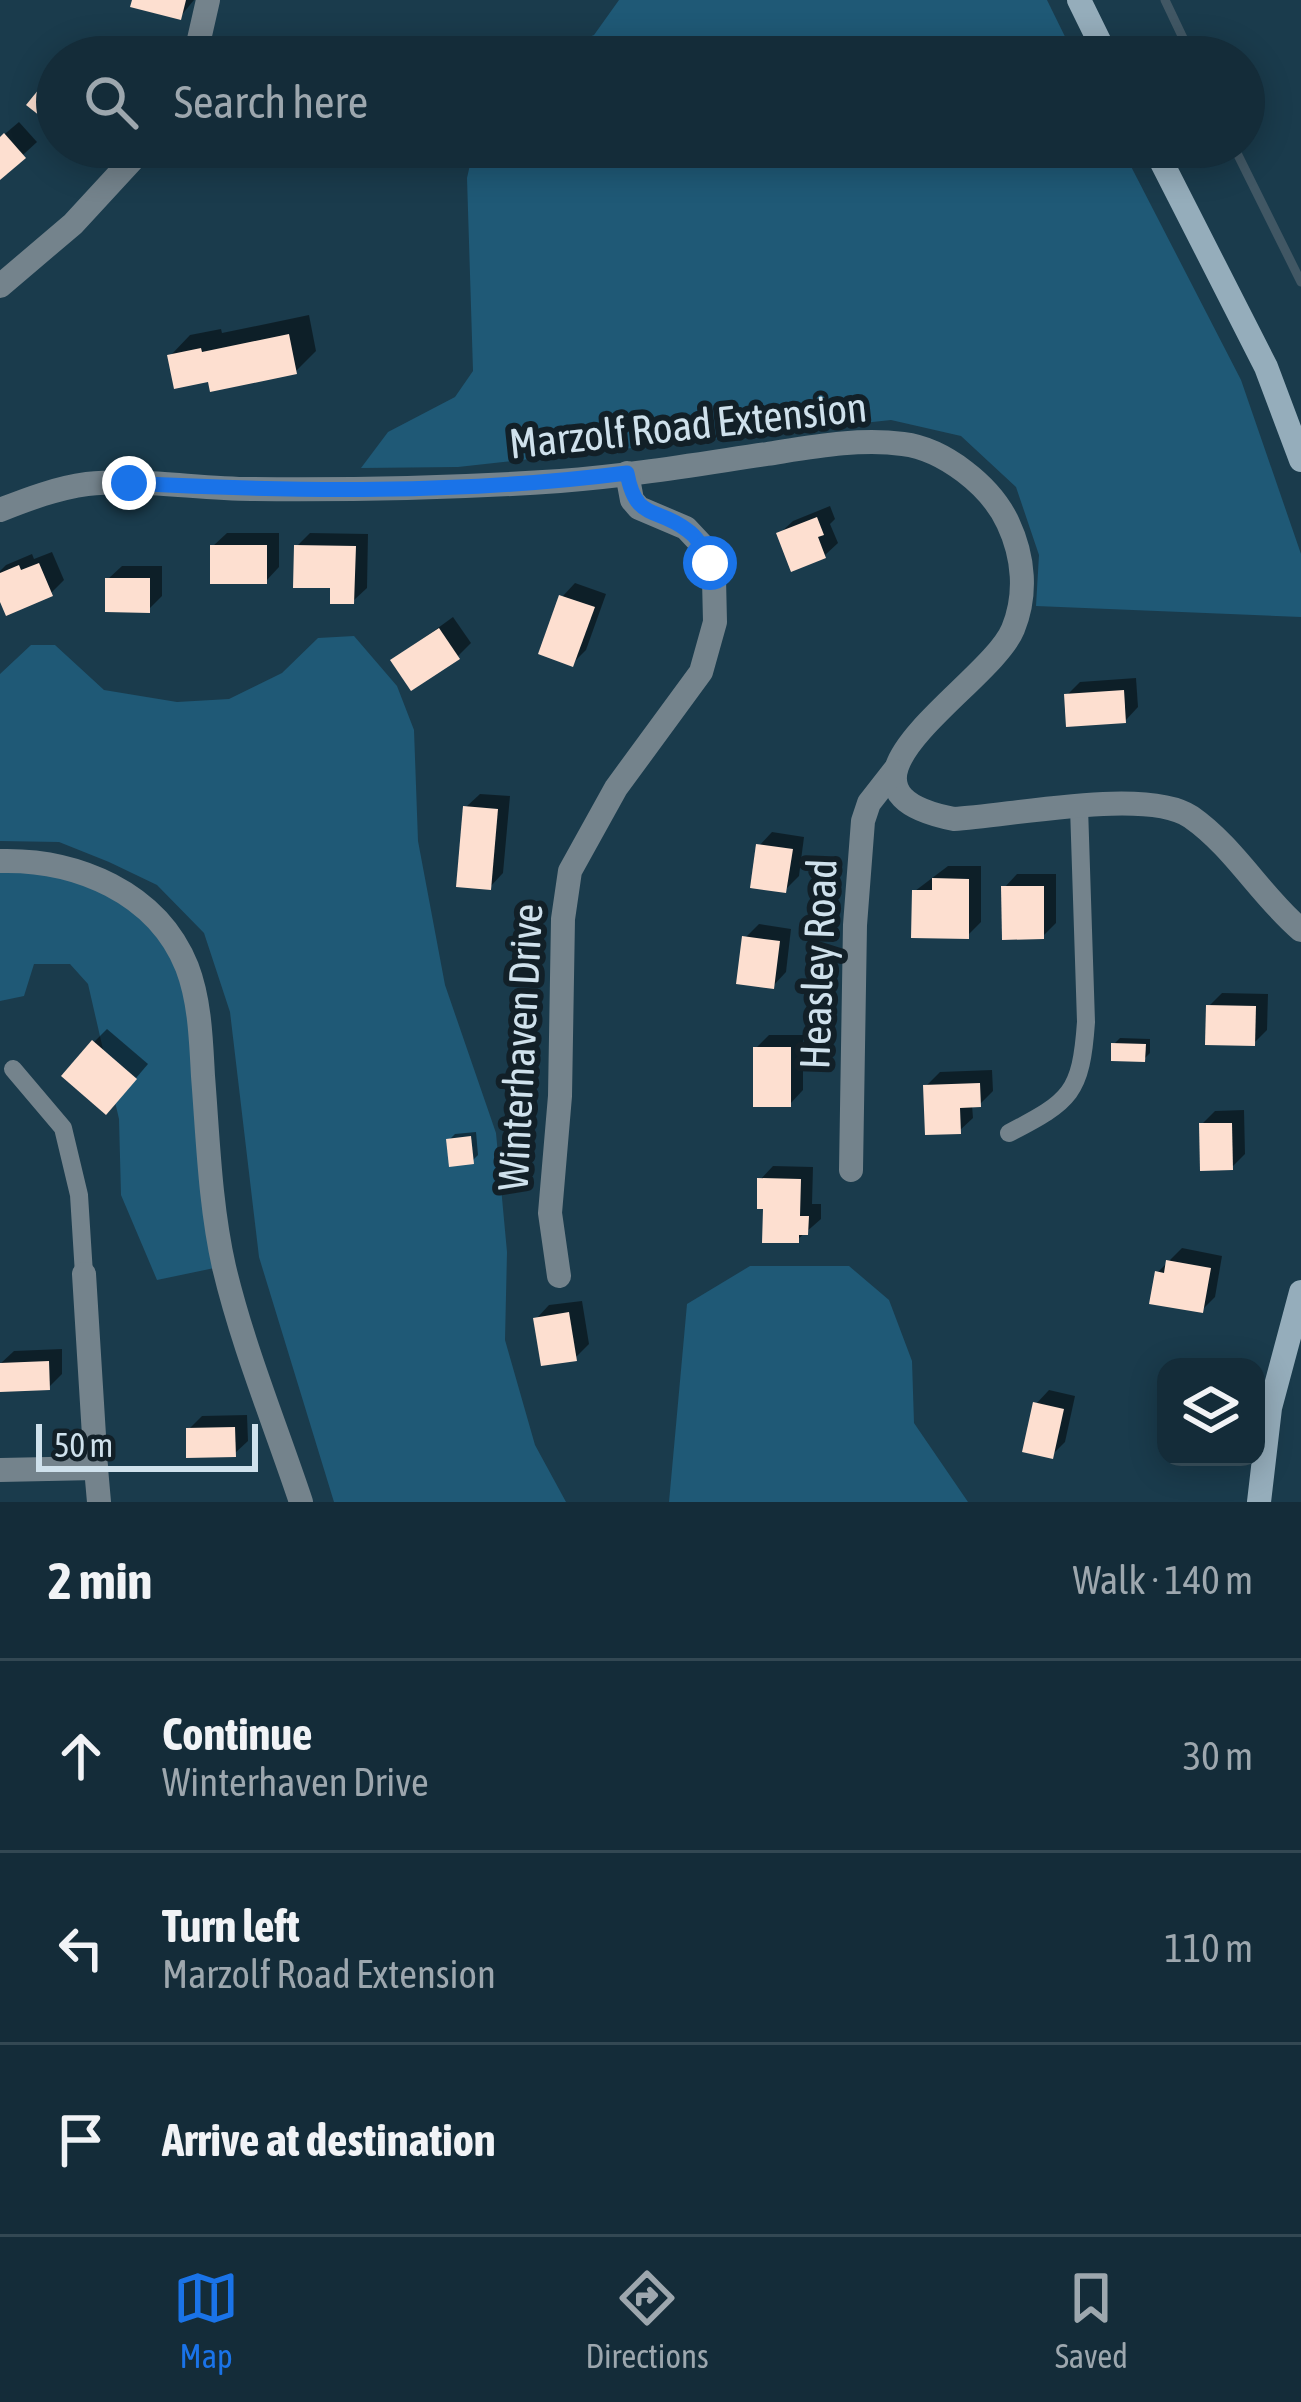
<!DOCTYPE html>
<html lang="en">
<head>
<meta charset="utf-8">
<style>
	:root { --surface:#142c39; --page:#1d3441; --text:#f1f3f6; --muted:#9da7ae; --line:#334853; --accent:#1a73e8 }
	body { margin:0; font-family:"Asap Condensed",sans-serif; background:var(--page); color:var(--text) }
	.controls { position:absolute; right:36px; bottom:36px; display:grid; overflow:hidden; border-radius:24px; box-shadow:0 6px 30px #0003 }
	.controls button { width:108px; height:108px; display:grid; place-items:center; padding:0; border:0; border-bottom:3px solid var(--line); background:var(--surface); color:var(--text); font:60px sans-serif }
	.scale { position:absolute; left:36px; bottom:30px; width:222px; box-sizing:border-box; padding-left:12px; border:6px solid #cfe1ec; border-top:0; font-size:33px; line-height:42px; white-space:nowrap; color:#cfe1ec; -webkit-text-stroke:9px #122028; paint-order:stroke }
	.stop { position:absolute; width:36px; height:36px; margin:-27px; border:9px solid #1a73e8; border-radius:50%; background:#fff }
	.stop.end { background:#1a73e8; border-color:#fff; box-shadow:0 3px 12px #0008 }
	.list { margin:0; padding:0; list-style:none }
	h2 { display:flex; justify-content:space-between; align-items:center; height:156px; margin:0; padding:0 48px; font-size:51px }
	h2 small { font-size:39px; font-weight:400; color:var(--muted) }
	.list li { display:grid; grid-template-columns:78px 1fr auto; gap:36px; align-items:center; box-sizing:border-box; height:192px; padding:0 48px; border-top:3px solid var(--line) }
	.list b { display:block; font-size:45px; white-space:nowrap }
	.list p { margin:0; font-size:39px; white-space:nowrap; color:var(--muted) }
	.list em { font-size:39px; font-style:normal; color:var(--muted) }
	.icon { flex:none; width:66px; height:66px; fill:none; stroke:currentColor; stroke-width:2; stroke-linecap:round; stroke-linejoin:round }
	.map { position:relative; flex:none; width:1301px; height:1502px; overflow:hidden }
	.search { position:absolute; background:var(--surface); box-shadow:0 6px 30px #0003; left:36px; right:36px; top:36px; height:132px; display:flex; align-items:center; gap:30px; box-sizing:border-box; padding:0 42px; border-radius:66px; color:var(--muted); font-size:45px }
	.sheet { height:732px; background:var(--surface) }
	nav { display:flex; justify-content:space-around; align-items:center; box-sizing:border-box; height:168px; border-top:3px solid var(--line); background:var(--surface); font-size:33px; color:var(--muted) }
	nav a { display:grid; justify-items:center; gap:6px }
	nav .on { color:var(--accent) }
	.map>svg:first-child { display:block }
</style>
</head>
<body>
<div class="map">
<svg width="1301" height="1502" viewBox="0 0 1301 1502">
	<rect width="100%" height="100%" fill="#1a3b4c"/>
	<g fill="#1f5976">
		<path d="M619 0H1047L1075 57H539L594 35Z"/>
		<path d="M474 147H1121L1241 380 1301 554V617L1036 606 1039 555 1016 487 961 436 891 420 458 467 361 468 388 432 455 397 473 371 467 178Z"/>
		<path d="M354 636 397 686 414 730 418 841 445 985 496 1133 507 1252 505 1340 535 1445 566 1502H334L259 1257 230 1012 204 933 157 885 109 862 59 842 0 841V674L31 645H55L104 690 177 702 229 699 282 673 318 638Z"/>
		<path d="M0 861 103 881 187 967 224 1266 157 1280 121 1195 119 1119 88 984 70 964H34L24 996 0 1001Z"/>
		<path d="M750 1266H849L889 1300 912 1361 914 1423 968 1502H669L687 1304Z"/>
	</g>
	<g fill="#0007">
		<path d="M135 0H194L180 17Z"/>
		<path d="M78 49 88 57H70Z"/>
		<path d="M19 122 37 142 0 176V138Z"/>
		<path d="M309 315 316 351 296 371 210 379 170 356 190 335 221 329 222 333Z"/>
		<path d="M830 506 835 519 830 524 838 543 824 556 779 534 793 521Z"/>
		<path d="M227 533H279V567L266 581 213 546Z"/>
		<path d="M310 533 368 534 367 588 353 601 297 546Z"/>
		<path d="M52 552 64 580 51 593 0 595V571L6 565 32 554 34 559Z"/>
		<path d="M122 566H162V596L148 610 108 579Z"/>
		<path d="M575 583 606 594 586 650 573 663 562 597Z"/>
		<path d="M453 617 471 643 458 656 394 660Z"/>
		<path d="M1136 678 1138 707 1125 721 1067 695 1080 682Z"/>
		<path d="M480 794 510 796 503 873 490 887 466 807Z"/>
		<path d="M772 832 804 837 799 876 785 890 759 846Z"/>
		<path d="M948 866H981V922L967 936 915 891Z"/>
		<path d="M1017 874H1056V923L1043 936 1004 888Z"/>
		<path d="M759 924 791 929 786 972 773 986 745 938Z"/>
		<path d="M1222 993 1268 994 1267 1030 1254 1043 1209 1006Z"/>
		<path d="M107 1029 148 1064 119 1098 94 1042Z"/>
		<path d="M769 1035H803V1090L790 1104 756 1048Z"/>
		<path d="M1120 1038 1150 1039V1053L1144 1059 1114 1044Z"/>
		<path d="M992 1070 993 1091 980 1104 972 1105 973 1118 959 1131 926 1086 940 1072Z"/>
		<path d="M1244 1110 1245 1154 1232 1167 1202 1124 1215 1111Z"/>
		<path d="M476 1132 478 1155 472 1161 449 1140 455 1134Z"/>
		<path d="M773 1166 813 1167 812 1204H821V1219L797 1240 766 1206 760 1180Z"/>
		<path d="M1182 1248 1222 1256 1215 1297 1202 1310 1158 1272Z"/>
		<path d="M582 1301 589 1344 575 1358 536 1319 549 1305Z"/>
		<path d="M62 1349V1374L49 1387 0 1364 14 1351Z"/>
		<path d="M1049 1390 1075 1396 1065 1442 1052 1455 1036 1404Z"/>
		<path d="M247 1415 248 1441 234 1454 189 1429 202 1416Z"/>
	</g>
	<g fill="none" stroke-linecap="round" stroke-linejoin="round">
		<g stroke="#415764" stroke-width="9">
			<path d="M1165 0 1192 57"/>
			<path d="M1234 147 1301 282"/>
		</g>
	</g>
	<g fill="#fddfd0">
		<path d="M132 0H186L181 20 130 7Z"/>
		<path d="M57 67V123L54 127 26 105Z"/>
		<path d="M4 133 26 158 0 180V137Z"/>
		<path d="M289 334 297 374 210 392 208 382 174 389 167 355 201 348 202 352Z"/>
		<path d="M817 517 824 535 818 537 826 558 791 572 776 533Z"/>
		<rect x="210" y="545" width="57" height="39"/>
		<path d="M294 545 356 546 354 604H330V588H293Z"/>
		<path d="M39 563 53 596 6 616 0 602V573L19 565 21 570Z"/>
		<path d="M105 578H150V613L105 612Z"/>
		<path d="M559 595 595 607 573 667 538 654Z"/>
		<path d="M439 628 460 659 411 691 390 660Z"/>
		<path d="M1124 690 1126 723 1066 727 1064 694Z"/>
		<path d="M463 806 498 809 491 890 456 887Z"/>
		<path d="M756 844 793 849 786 893 750 888Z"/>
		<path d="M932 878 969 879V939L911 938 912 890H932Z"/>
		<path d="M1001 886H1044V939L1002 940Z"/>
		<path d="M742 936 780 941 774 989 736 984Z"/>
		<path d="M1206 1005 1256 1006 1255 1046 1205 1045Z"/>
		<path d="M92 1040 137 1079 106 1115 61 1076Z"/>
		<path d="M1111 1043 1146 1044 1145 1062 1111 1061Z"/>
		<rect x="753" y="1047" width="38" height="60"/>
		<path d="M980 1083 981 1107 960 1108 961 1134 925 1135 923 1085Z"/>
		<path d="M1199 1123H1232L1233 1170 1200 1171Z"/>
		<path d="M471 1136 474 1164 449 1167 446 1139Z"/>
		<path d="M757 1178 801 1179 800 1216H809L808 1235H799V1243H762L763 1209H757Z"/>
		<path d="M1166 1260 1211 1268 1203 1313 1149 1304 1155 1271 1164 1273Z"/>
		<path d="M569 1312 577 1361 541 1366 533 1318Z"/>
		<path d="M49 1361 50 1390 0 1392V1363Z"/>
		<path d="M1033 1402 1064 1409 1053 1459 1022 1452Z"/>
		<path d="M235 1427 236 1457 186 1458V1428Z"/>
	</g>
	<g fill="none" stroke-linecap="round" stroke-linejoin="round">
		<g stroke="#74838c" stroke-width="18">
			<path d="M13 1069 63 1128 79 1195 84 1274"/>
			<path d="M1009 1133C1071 1101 1081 1093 1086 1022L1079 807"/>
		</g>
		<g stroke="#74838c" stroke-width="24">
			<path d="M195 57 208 0"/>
			<path d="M0 286 73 224 144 147"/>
			<path d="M0 510C28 499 57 488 87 484 141 478 197 489 251 489 354 490 457 488 560 481 629 476 699 464 767 454 812 447 858 438 903 444 944 449 991 486 1008 523 1024 557 1027 595 1013 629 990 686 801 789 954 819 1010 816 1147 787 1191 817 1234 847 1261 896 1301 930"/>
			<path d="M0 861C76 859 157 892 187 967 200 1001 201 1040 203 1076 208 1139 210 1205 224 1267 243 1347 275 1424 301 1502"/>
			<path d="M851 1170 855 925 863 821 869 803 894 771"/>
			<path d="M84 1274 96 1468"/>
			<path d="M559 1276 550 1213 560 1096 563 919 570 871 616 788 701 672 715 622 714 579 701 544 686 528 639 508 632 500 627 473"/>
			<path d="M0 1470 96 1468 99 1502"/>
		</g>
		<g stroke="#95adbb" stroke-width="24">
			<path d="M1079 0 1107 57"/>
			<path d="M1154 147 1266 367 1301 460"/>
			<path d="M1259 1502 1270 1408 1301 1292"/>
		</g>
	</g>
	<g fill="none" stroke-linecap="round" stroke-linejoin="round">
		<path stroke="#1a73e8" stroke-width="15" d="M129 483C294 492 463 494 627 473 636 522 656 506 687 530 699 538 704 551 710 563"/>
	</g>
	<g text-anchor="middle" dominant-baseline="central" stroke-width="12" stroke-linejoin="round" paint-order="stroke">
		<g font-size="42" fill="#cfe1ec" stroke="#122028">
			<text transform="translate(688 425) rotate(-6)">Marzolf Road Extension</text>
			<text transform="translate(818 964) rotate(-88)">Heasley Road</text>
			<text transform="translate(520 1047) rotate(-87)">Winterhaven Drive</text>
		</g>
	</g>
</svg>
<div class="controls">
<button><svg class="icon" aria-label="layers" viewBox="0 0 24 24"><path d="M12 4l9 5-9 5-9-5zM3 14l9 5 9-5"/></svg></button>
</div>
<div class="scale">50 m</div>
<div class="stop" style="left:710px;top:563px"></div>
<div class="stop end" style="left:129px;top:483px"></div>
<div class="search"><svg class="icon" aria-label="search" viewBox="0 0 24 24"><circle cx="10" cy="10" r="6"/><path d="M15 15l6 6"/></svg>Search here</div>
</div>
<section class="sheet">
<h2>2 min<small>Walk · 140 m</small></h2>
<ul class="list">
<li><svg class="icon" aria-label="ahead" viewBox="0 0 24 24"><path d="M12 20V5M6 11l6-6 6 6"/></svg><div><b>Continue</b><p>Winterhaven Drive</p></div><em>30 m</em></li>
<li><svg class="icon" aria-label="left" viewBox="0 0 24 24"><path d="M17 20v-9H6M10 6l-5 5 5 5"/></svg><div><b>Turn left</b><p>Marzolf Road Extension</p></div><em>110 m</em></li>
<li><svg class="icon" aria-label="arrive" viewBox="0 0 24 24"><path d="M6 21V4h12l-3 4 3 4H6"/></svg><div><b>Arrive at destination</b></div></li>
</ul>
</section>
<nav>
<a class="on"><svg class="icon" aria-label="map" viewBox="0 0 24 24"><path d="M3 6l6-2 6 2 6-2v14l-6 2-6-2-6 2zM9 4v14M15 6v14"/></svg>Map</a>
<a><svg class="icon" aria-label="directions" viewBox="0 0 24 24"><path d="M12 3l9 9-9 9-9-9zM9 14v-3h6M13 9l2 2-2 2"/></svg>Directions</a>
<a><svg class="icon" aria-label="saved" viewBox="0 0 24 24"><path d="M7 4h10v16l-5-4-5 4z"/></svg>Saved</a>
</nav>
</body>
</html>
